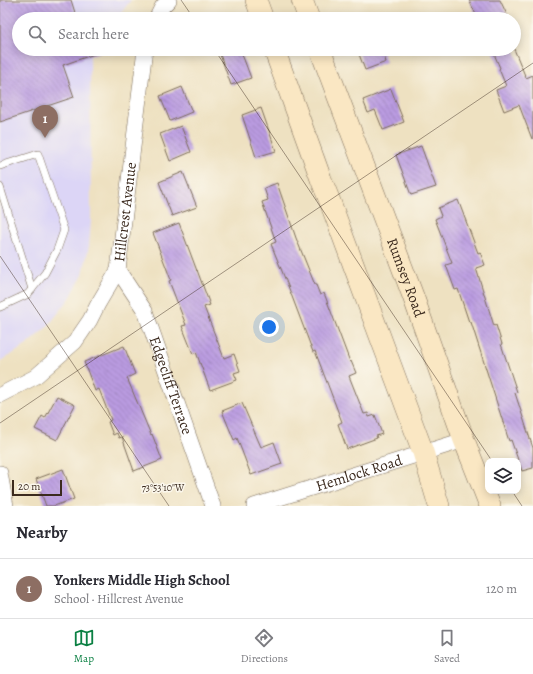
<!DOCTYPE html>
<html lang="en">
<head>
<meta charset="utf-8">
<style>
	:root { --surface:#fff; --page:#f7f7f7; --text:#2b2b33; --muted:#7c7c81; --line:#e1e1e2; --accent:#0b8043 }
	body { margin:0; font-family:Alegreya,serif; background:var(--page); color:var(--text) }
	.controls { position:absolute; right:12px; bottom:12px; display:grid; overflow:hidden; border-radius:8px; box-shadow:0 2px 10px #0003 }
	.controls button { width:36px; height:36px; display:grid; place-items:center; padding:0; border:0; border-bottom:1px solid var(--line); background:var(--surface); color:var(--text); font:20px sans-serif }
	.scale { position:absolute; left:12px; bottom:10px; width:50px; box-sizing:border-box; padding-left:4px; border:2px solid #3b2a1e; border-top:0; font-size:11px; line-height:14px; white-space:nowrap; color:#3b2a1e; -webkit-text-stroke:3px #fbf7ec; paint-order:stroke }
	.you { position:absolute; left:269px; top:327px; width:14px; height:14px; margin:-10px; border:3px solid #fff; border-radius:50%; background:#1a73e8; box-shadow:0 0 0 6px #1a73e833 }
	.badge { display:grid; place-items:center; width:26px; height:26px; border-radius:50%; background:var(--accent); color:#fff; font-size:13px; font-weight:700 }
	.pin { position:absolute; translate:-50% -33px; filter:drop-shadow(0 1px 2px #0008) }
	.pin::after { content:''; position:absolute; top:21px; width:14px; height:12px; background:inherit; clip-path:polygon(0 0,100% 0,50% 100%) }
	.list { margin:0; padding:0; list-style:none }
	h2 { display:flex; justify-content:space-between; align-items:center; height:52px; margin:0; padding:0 16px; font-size:17px }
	h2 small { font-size:13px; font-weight:400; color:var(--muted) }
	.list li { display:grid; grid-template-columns:26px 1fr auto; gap:12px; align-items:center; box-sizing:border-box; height:60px; padding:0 16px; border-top:1px solid var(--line) }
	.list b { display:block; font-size:15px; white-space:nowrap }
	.list p { margin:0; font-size:13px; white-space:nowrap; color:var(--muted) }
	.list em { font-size:13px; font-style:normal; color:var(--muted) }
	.icon { flex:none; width:22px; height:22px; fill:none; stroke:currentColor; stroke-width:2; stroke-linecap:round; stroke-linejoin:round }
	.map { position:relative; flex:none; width:533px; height:506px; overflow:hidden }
	.search { position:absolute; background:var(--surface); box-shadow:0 2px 10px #0003; left:12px; right:12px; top:12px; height:44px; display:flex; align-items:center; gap:10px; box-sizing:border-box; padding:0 14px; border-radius:22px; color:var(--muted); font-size:15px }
	.sheet { height:112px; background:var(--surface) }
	nav { display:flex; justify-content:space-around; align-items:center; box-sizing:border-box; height:56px; border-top:1px solid var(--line); background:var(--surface); font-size:11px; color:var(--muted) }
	nav a { display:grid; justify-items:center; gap:2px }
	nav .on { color:var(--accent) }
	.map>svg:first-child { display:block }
</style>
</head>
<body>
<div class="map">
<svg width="533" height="506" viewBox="0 0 533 506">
	<defs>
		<pattern id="building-back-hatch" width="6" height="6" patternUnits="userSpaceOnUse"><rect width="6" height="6" fill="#ba9be1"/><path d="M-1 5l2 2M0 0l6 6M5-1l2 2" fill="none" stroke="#987fb6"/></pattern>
	</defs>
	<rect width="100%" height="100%" fill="#fbf7ec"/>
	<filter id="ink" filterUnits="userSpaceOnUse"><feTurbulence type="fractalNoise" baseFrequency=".025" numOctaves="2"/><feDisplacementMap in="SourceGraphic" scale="8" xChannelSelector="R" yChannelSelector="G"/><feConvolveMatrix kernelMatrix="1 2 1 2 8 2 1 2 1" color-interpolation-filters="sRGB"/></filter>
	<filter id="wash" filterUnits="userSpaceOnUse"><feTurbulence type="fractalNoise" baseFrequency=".012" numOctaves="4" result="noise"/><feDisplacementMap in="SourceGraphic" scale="16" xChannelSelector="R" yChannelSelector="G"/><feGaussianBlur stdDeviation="0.9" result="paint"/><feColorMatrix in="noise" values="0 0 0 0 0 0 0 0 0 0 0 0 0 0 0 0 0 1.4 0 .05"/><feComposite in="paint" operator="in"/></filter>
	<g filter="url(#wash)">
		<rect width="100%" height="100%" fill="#eee1c1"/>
		<path fill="#dcd5f6" d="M0 0H131L116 19H19V49H94L90 56 91 221 89 246 83 274 70 298 47 327 25 346 1 361 0 360Z"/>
		<g id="blocks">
			<g fill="url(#building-back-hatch)">
				<path d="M0 0H71L77 19H19V49H103V51L63 65 74 97 0 122Z"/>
				<path d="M469 0H500L509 19H478Z"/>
				<path d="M218 49H240L251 78 231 85Z"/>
				<path d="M357 49H382L386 62 365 70Z"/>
				<path d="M492 49H514L526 78 533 75V139H532L519 105 504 111 496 90 506 86 499 69 500 68Z"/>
				<path d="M182 87 192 112 170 121 160 96Z"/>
				<path d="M391 89 404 122 383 130 375 110 368 113 363 100Z"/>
				<path d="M261 108 276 151 256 157 242 115Z"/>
				<path d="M181 126 191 152 170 161 160 134Z"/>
				<path d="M421 146 436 187 411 195 396 155Z"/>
				<path d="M183 172 197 207 172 216 159 182Z"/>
				<path d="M277 183 296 238 315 285H316L320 295 324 293 350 362 351 361 356 373 349 376 364 414 368 413 369 417 375 415 382 434 376 436 377 438 347 449 338 424 342 422 315 351 313 352 288 286 271 244 276 242 262 202 268 200 264 188Z"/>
				<path d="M458 200 478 253 480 252 485 265 476 268 494 326 496 325 502 344H501L517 392 515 393 533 448V468L522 471 511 440 509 441 471 322H469L458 289 455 290 446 265 452 263 435 219 441 216 438 208Z"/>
				<path d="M179 223 197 271V270L210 305 204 307 224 358 234 354 240 371 234 373 237 380 210 390 196 352 193 354 182 326 186 325 169 281 171 280 153 233Z"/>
				<path d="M124 346 135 374 127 378 151 435 152 434 162 460 134 471 122 437 119 438 117 433 113 435 108 422 111 420 99 389 95 391 84 362Z"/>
				<path d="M57 396 75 405 57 440 35 429 42 416 45 418Z"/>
				<path d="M242 403 261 447 274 442 282 464 251 475 237 438 234 440 222 411Z"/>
				<path d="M63 469 74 499 54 506H46L36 479Z"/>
			</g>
		</g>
	</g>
	<g filter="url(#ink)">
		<use href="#blocks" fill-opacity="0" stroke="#7a6a57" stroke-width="1"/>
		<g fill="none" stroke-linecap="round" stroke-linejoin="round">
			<g stroke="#7a6a57" stroke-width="8">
				<g id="lane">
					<path d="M0 166 38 154 64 230 57 250 45 273 28 294 0 307"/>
					<path d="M0 187 32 289"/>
				</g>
			</g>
			<g stroke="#7a6a57" stroke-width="16">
				<g id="street">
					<path d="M156 19 162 7 169 0"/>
					<path id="s1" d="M118 270 145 311 213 506"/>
					<path id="s2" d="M0 395 35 377 75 342 90 320 98 304 118 270 145 49"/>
					<path d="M0 473 6 506"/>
					<path id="s3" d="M254 506 464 440"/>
				</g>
			</g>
			<g stroke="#7a6a57" stroke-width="22">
				<g id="secondary">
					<path d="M256 0 263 19"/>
					<path d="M302 0 309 19"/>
					<path d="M274 49 321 179 329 199 423 452 439 506"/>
					<path id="s4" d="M320 49 413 296 464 440 490 506"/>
				</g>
			</g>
			<use href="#lane" stroke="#fff" stroke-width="7"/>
			<use href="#street" stroke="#fff" stroke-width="15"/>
			<use href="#secondary" stroke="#fae7c3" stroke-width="21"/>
		</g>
	</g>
	<path fill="none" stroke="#3b2a1e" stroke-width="1" stroke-opacity="0.45" d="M181 0 194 19M214 49 492 461M0 256 169 506M0 423 533 63M512 491 522 506"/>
	<g text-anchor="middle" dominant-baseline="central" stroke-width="3" stroke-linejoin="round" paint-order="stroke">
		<g font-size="15" fill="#3b2a1e" stroke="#fbf7ec">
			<text stroke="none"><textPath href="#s2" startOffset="235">Hillcrest Avenue</textPath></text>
			<text stroke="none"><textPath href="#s4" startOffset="244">Rumsey Road</textPath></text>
			<text stroke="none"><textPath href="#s1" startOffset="128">Edgecliff Terrace</textPath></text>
			<text stroke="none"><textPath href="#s3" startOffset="110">Hemlock Road</textPath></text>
		</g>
	</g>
	<g font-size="10" text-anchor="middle" fill="#3b2a1e" stroke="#fbf7ec" stroke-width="3" stroke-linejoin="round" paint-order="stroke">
		<text x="163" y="491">73°53'10"W</text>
	</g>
</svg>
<div class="controls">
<button><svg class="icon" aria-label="layers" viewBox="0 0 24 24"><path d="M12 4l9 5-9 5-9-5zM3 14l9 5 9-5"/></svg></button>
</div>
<div class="scale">20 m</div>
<div class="you"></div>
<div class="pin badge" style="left:45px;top:138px;background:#8d6e63">1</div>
<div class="search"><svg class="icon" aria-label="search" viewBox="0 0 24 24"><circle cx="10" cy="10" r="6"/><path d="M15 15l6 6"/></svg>Search here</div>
</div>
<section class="sheet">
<h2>Nearby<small></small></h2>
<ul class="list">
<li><span class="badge" style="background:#8d6e63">1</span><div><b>Yonkers Middle High School</b><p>School · Hillcrest Avenue</p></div><em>120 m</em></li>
</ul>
</section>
<nav>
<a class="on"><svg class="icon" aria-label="map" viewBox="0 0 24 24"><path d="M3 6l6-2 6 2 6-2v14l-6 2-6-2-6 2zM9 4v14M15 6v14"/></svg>Map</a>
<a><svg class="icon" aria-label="directions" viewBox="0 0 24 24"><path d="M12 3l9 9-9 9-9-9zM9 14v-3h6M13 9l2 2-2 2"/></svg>Directions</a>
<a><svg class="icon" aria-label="saved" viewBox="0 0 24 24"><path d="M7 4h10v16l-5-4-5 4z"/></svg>Saved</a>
</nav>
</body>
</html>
